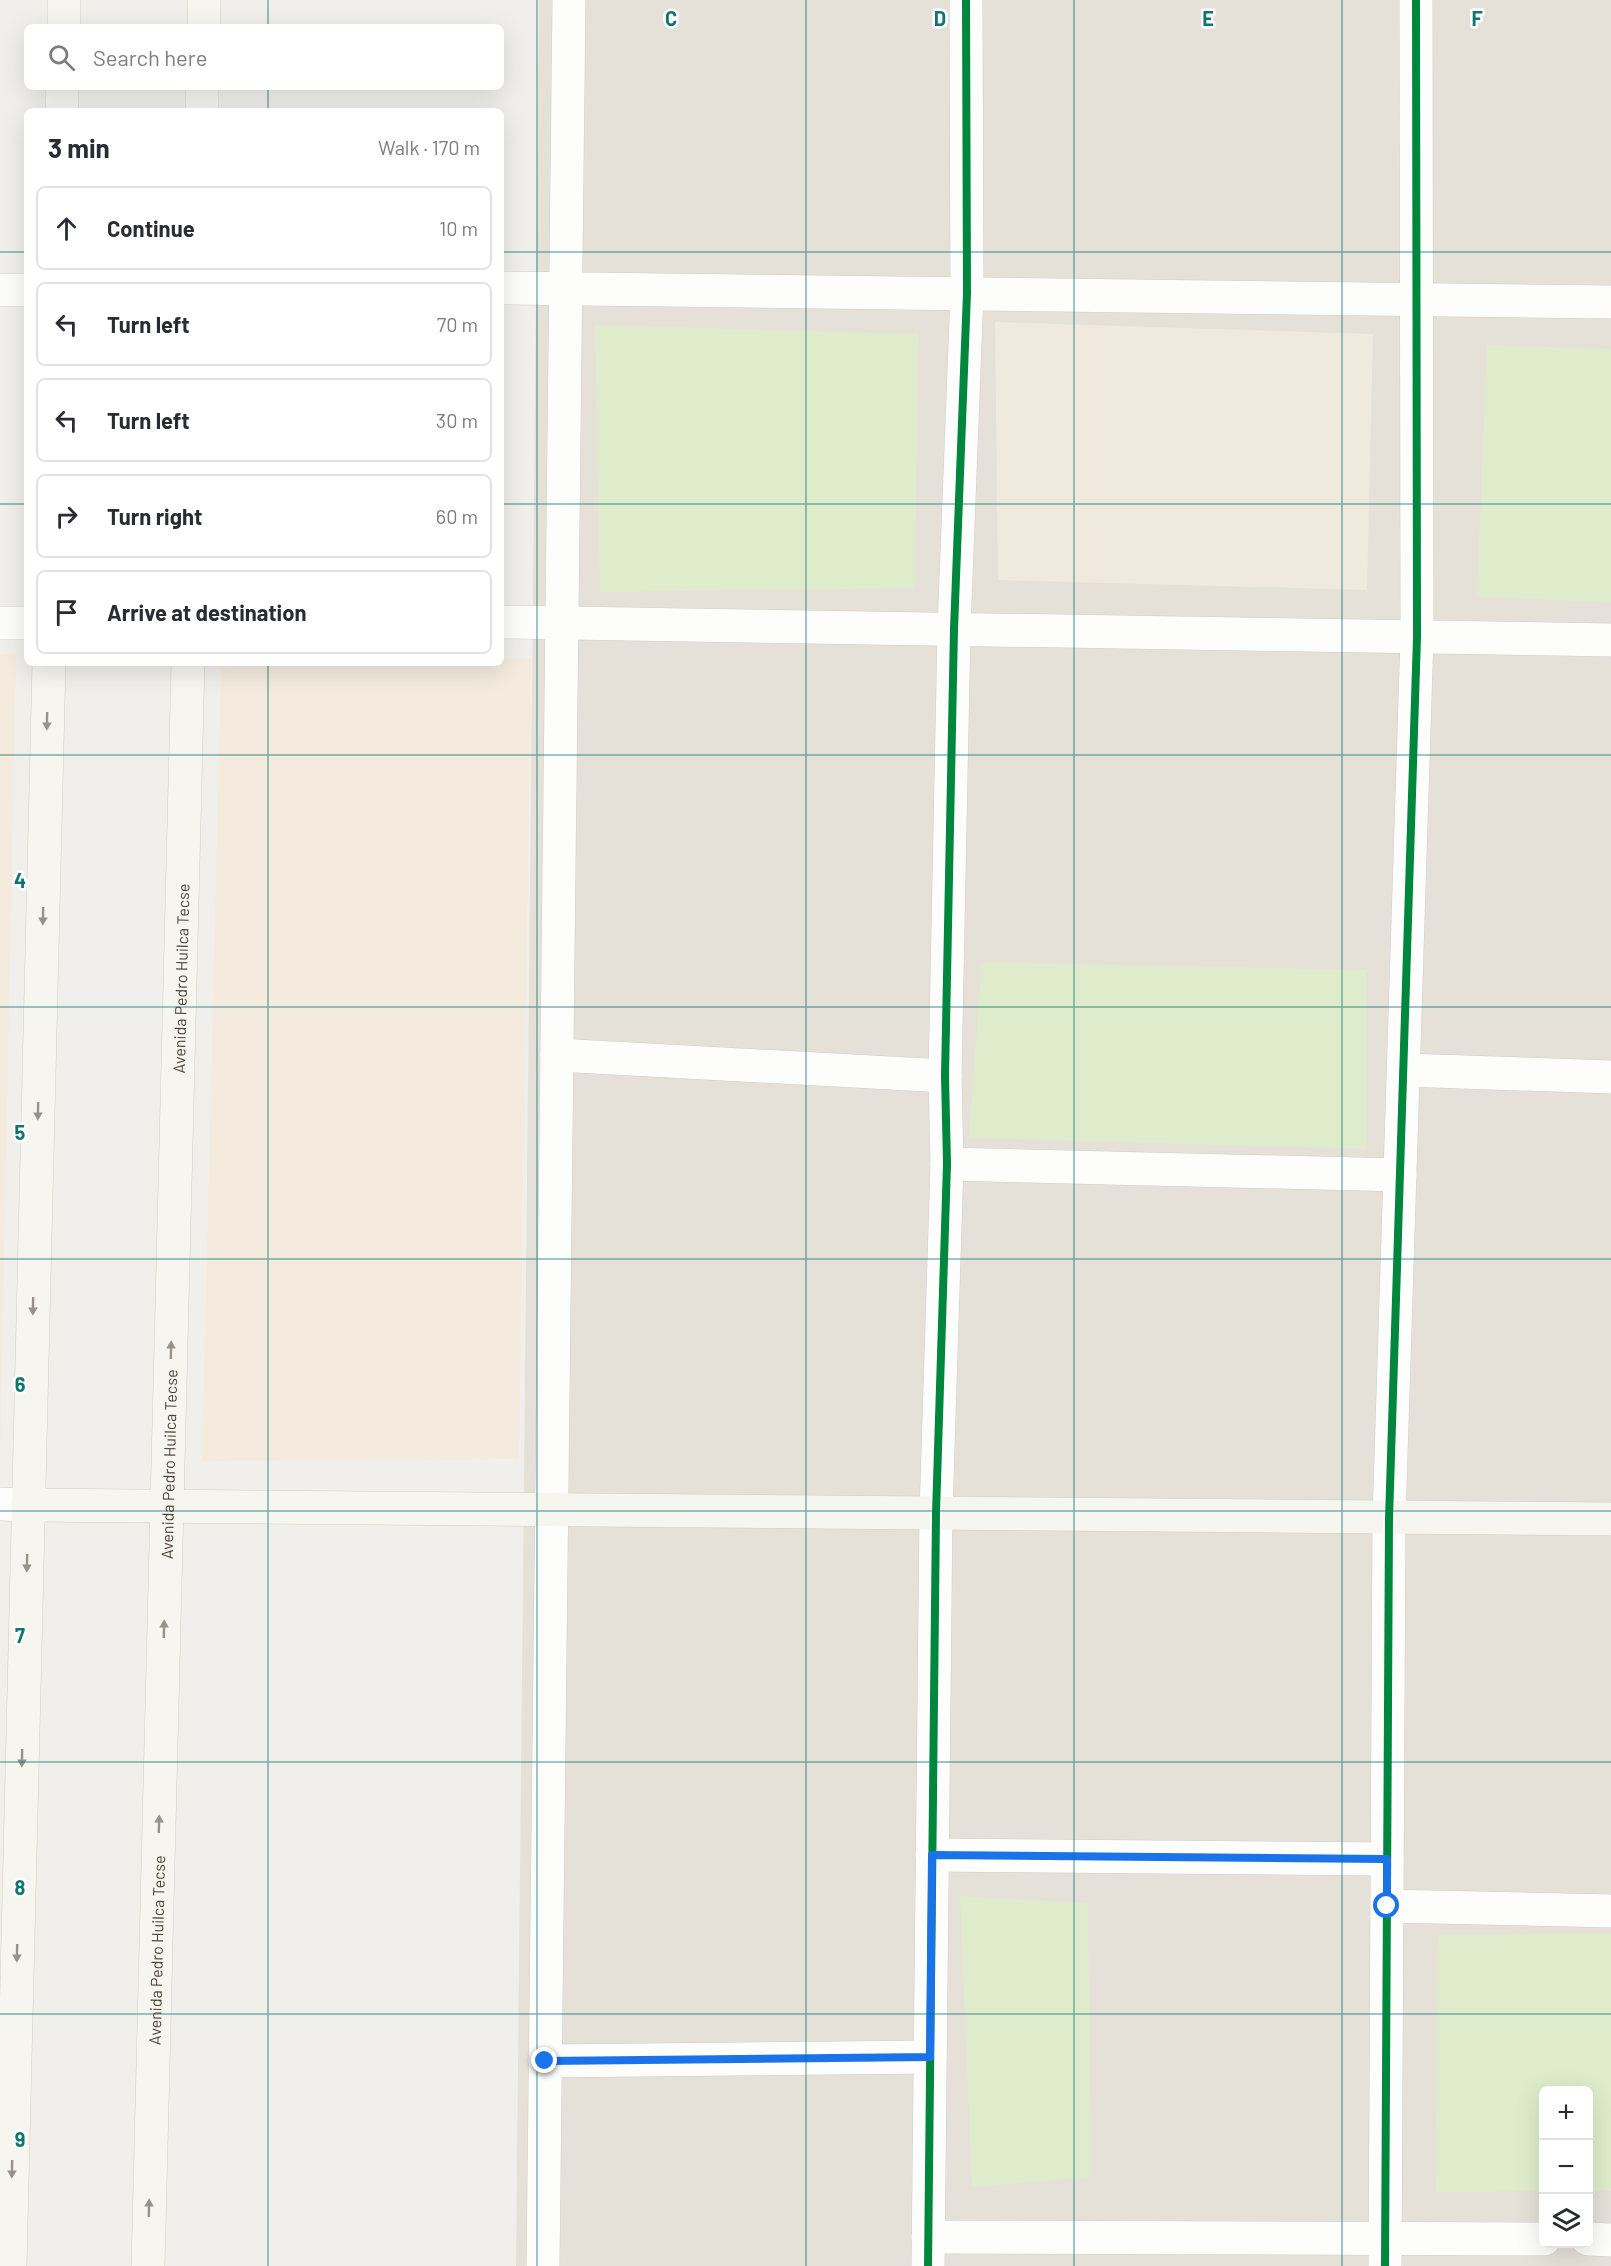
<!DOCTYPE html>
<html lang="en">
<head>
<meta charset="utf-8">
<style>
	:root { --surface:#fff; --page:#f2f2f3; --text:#2b2b33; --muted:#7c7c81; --line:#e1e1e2 }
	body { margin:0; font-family:Barlow,sans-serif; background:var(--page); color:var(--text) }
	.controls { position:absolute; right:18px; bottom:18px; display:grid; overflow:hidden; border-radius:9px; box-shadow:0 6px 24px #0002 }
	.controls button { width:54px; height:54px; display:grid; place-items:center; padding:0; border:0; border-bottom:2px solid var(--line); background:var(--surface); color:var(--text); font:30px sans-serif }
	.stop { position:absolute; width:18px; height:18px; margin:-14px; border:4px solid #1a73e8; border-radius:50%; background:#fff }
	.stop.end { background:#1a73e8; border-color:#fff; box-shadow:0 2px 6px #0008 }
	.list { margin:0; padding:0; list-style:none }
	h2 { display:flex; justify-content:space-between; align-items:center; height:78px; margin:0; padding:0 24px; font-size:26px }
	h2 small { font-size:20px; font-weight:400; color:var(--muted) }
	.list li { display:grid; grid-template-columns:39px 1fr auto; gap:18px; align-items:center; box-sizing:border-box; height:84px; margin:0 12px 12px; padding:0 12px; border:2px solid var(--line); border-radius:9px }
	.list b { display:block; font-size:22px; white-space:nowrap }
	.list em { font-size:20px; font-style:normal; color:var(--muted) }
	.icon { flex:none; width:33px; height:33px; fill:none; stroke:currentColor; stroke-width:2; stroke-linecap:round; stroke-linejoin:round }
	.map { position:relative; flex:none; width:1611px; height:2266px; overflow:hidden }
	.search { position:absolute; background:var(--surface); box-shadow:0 6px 24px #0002; left:24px; top:24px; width:480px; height:66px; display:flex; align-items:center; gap:15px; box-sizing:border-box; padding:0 21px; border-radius:9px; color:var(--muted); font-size:22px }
	.panel { position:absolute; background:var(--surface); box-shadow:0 6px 24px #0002; left:24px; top:108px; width:480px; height:558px; border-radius:9px }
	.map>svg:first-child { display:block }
</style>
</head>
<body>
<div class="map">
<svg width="1611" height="2266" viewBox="0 0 1611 2266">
	<rect width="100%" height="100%" fill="#f1efeb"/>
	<path fill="#e5e1d8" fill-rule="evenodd" d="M539 0H1611V2266H516ZM1544 2090H1588V2244H1544Z"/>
	<g fill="#f4ebde">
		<path d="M16 653 0 1461V654Z"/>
		<path d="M531 658 519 1459 202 1461 221 667 360 663H501V659Z"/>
	</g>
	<path fill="#efeadd" d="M995 322 1373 334 1367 590 998 580Z"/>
	<g fill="#deeccb">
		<path d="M595 325 918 334 915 588 600 592Z"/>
		<path d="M1487 345 1611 349V602L1477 597Z"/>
		<path d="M982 962 1366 970 1367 1149 969 1138Z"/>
		<path d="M960 1896 1088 1903 1091 2177 972 2187Z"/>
		<path d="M1611 1934V2191H1589L1588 2090H1544L1543 2191 1436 2192 1438 1935Z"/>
	</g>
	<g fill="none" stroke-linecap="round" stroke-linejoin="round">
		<g stroke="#cfcdc8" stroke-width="34">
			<g id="street">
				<path d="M501 288 1611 302"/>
				<path d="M0 290H27"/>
				<path d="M501 622 1611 640"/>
				<path d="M0 623H27"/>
				<path d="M557 1055 945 1076"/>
				<path d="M1404 1070 1611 1077"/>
				<path d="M947 1164 1400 1175"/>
				<path d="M0 1504 28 1505"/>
				<path d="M932 1855 1387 1859"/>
				<path d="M1387 1906 1611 1911"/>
				<path d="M545 2061 930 2057"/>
				<path d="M928 2237 1544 2239"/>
				<path d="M1588 2239 1611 2240"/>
				<path d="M543 2266 569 0"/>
				<path d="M928 2266 936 1513 947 1164 945 1076 954 629 967 293 966 0"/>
				<path d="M1385 2266 1389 1519 1417 637 1416 0"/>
			</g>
		</g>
		<g stroke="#d1ccc2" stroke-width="34">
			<g id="secondary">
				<path d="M64 27V0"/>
				<path d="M204 27V0"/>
				<path d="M62 111V87"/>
				<path d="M202 111V87"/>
				<path d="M28 1505 1611 1519"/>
				<path d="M10 2266 49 663"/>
				<path id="s1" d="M148 2266 188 663"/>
			</g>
		</g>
		<use href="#street" stroke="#fdfdfc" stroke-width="33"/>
		<use href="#secondary" stroke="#f7f5ef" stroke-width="33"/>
		<g stroke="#fff" stroke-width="11">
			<g id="cycleway">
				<path d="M928 2266 936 1513 947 1164 945 1076 954 629 967 293 966 0"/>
				<path d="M1385 2266 1389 1519 1417 637 1416 0"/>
			</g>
		</g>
		<use href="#cycleway" stroke="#00873e" stroke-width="8"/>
	</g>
	<defs><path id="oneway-solid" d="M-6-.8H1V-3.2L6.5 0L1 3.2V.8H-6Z" transform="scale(1.5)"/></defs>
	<g fill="#979289">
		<use href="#oneway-solid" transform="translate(47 721) rotate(91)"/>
		<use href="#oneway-solid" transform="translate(43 916) rotate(91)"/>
		<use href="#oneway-solid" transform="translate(38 1111) rotate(91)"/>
		<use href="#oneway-solid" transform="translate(33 1306) rotate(91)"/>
		<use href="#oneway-solid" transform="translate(171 1350) rotate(-89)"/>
		<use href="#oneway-solid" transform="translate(27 1563) rotate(91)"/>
		<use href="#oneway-solid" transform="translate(164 1629) rotate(-89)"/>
		<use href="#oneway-solid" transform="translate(22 1758) rotate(91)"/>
		<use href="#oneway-solid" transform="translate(159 1824) rotate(-89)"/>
		<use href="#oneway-solid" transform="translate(17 1953) rotate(91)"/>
		<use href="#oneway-solid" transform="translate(12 2169) rotate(91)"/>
		<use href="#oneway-solid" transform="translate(149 2208) rotate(-89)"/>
	</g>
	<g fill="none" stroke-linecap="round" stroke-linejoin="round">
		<path stroke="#1a73e8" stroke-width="8" d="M545 2061 930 2057 932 1855 1387 1859V1906"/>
	</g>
	<path fill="none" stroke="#0f766e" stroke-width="1.5" stroke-opacity="0.55" d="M268 0V27M537 0V2266M806 0V2266M1074 0V2266M1342 0V2266M268 87V111M0 252H27M501 252H1611M0 504H27M501 504H1611M268 663V2266M0 755H1611M0 1007H1611M0 1259H1611M0 1511H1611M0 1762H1611M0 2014H1611"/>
	<g text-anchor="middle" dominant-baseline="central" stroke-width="5" stroke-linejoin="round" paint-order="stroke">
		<g font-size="16" fill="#484136" stroke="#fff">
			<text stroke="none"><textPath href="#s1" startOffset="1288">Avenida Pedro Huilca Tecse</textPath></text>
			<text stroke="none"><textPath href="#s1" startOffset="802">Avenida Pedro Huilca Tecse</textPath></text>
			<text stroke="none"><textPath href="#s1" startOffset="316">Avenida Pedro Huilca Tecse</textPath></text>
		</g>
	</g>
	<g font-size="20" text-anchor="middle" font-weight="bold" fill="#0f766e" stroke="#fff" stroke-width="5" stroke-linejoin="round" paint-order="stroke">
		<text x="671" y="26">C</text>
		<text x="940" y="26">D</text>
		<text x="1208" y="26">E</text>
		<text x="1477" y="26">F</text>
		<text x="20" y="888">4</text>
		<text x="20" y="1140">5</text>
		<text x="20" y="1392">6</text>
		<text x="20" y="1643">7</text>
		<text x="20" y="1895">8</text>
		<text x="20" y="2147">9</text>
	</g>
</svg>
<div class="controls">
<button>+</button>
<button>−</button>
<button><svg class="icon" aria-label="layers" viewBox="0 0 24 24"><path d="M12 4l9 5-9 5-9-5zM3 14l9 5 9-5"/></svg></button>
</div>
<div class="stop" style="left:1387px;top:1906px"></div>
<div class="stop end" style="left:545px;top:2061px"></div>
<div class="search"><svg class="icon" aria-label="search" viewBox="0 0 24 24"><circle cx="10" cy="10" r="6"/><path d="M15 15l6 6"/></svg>Search here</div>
<section class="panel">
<h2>3 min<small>Walk · 170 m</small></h2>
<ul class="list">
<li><svg class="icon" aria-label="ahead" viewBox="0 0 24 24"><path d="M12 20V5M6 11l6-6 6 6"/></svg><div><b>Continue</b></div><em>10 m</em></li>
<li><svg class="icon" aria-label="left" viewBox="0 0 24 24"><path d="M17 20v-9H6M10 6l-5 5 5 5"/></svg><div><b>Turn left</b></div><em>70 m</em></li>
<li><svg class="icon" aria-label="left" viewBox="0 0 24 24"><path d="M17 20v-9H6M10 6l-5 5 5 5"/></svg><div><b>Turn left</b></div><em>30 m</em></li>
<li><svg class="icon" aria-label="right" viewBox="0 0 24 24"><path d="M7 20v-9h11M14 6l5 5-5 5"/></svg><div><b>Turn right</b></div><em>60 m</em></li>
<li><svg class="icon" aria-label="arrive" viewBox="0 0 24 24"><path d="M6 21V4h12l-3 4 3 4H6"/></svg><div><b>Arrive at destination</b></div></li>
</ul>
</section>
</div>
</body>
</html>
